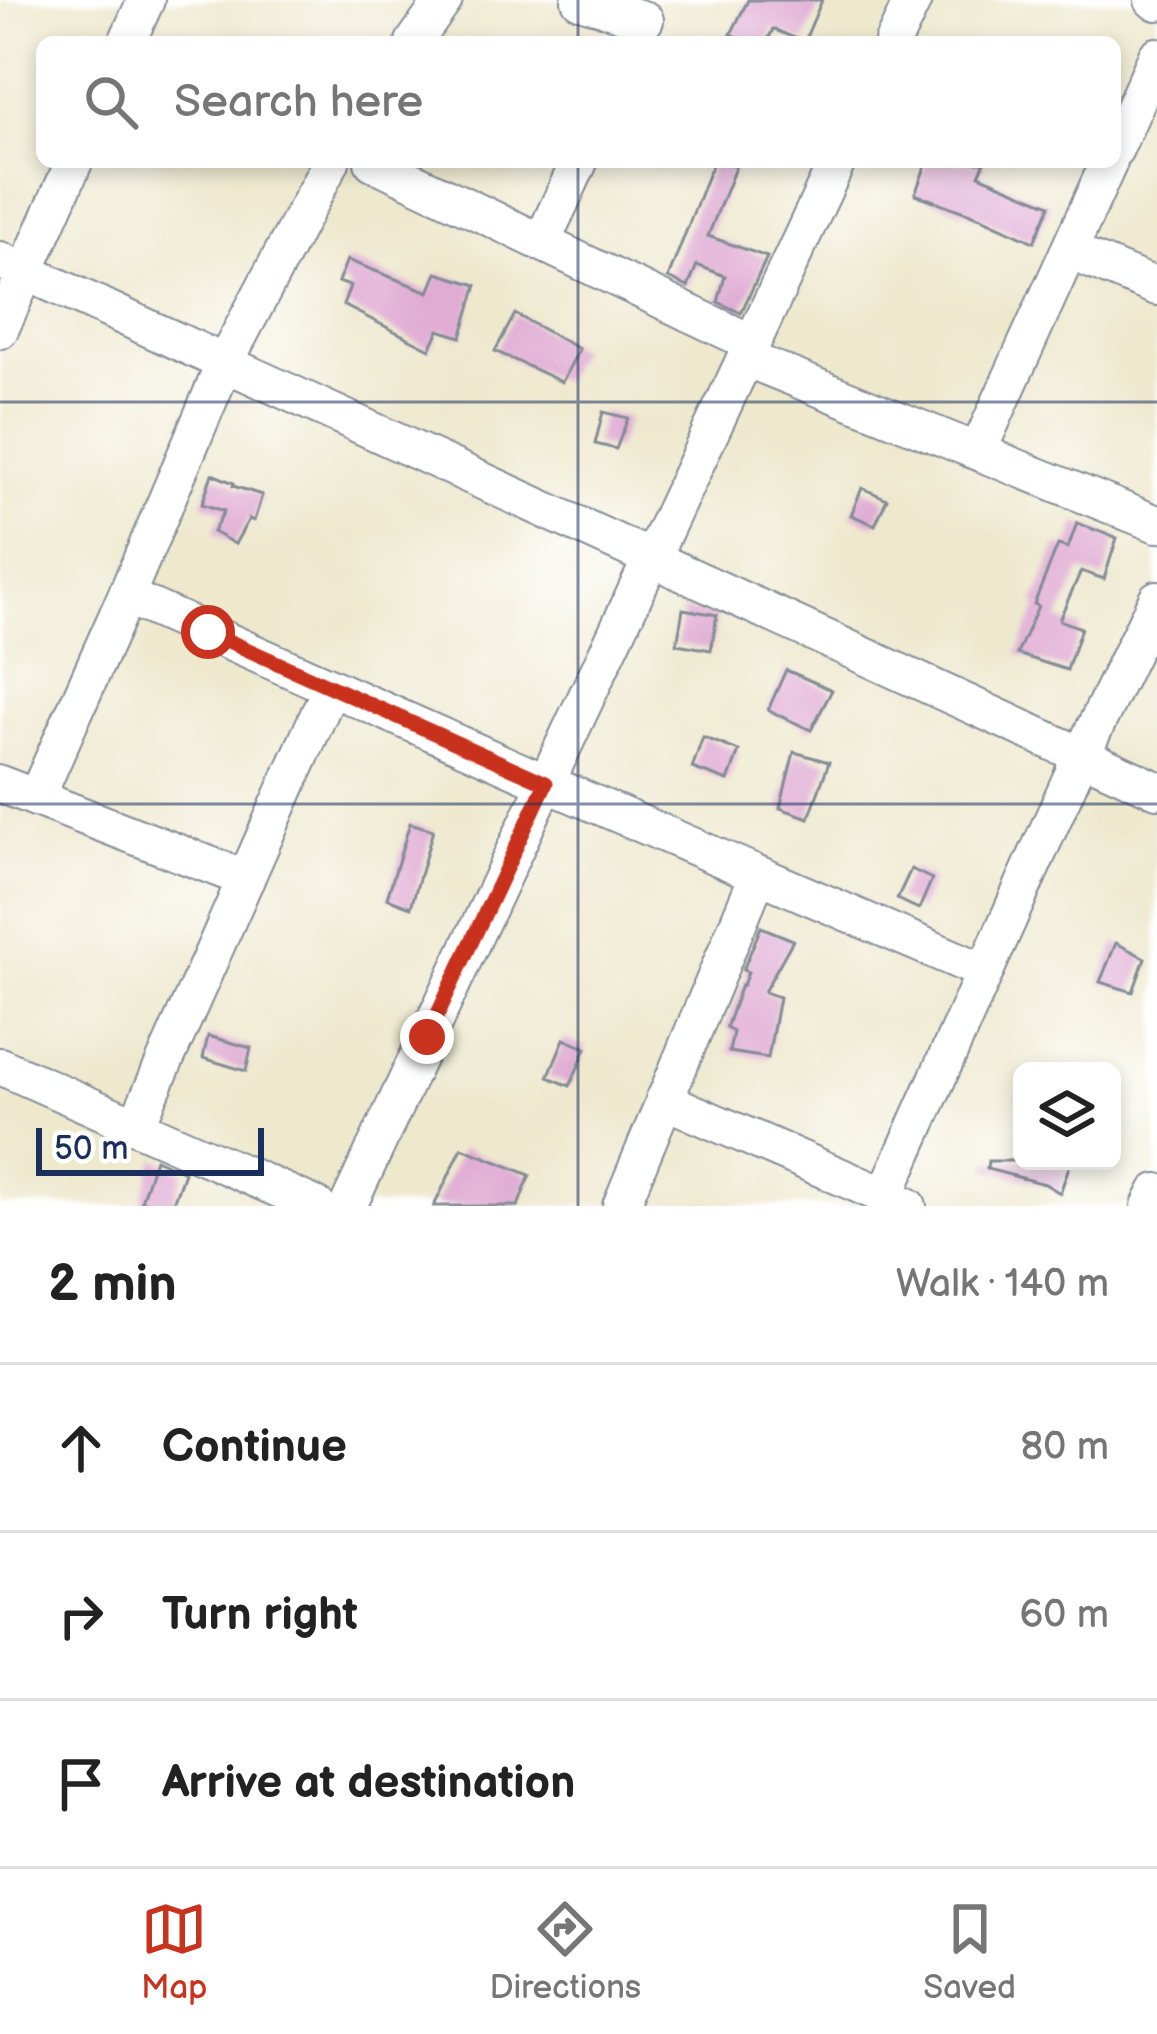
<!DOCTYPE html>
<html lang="en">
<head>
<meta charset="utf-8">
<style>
	:root { --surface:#fff; --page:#f6f6f6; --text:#222; --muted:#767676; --line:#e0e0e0; --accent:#c8321e }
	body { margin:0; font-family:"Balsamiq Sans",sans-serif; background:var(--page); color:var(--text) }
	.controls { position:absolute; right:36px; bottom:36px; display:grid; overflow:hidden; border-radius:18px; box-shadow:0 6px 18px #0003 }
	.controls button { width:108px; height:108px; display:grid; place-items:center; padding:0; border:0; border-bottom:3px solid var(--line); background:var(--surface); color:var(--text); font:60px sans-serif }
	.scale { position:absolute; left:36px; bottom:30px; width:228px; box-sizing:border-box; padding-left:12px; border:6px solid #1b2f5e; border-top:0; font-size:33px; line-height:42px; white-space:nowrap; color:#1b2f5e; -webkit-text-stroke:9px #fff; paint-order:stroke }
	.stop { position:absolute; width:36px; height:36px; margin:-27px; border:9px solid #c8321e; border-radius:50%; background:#fff }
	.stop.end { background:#c8321e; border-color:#fff; box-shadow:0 3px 12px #0008 }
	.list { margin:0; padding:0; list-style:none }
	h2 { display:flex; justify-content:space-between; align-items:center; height:156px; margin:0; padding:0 48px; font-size:51px }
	h2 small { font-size:39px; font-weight:400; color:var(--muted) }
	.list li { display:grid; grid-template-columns:78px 1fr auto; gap:36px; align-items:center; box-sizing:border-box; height:168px; padding:0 48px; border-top:3px solid var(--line) }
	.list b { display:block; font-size:45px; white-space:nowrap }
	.list em { font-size:39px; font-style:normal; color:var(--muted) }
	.icon { flex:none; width:66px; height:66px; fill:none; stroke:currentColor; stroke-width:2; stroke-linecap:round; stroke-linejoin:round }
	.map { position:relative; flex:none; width:1157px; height:1206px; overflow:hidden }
	.search { position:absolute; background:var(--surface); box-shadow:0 6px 18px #0003; left:36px; right:36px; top:36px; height:132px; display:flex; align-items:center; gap:30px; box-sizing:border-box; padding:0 42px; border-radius:18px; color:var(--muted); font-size:45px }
	.sheet { height:660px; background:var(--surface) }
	nav { display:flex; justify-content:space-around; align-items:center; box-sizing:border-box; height:168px; border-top:3px solid var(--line); background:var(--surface); font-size:33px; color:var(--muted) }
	nav a { display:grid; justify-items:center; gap:6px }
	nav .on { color:var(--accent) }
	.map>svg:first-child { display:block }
</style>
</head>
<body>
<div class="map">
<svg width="1157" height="1206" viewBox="0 0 1157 1206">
	<rect width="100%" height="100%" fill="#fff"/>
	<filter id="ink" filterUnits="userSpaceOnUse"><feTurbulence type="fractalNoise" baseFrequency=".00833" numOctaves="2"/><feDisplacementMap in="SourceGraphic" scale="24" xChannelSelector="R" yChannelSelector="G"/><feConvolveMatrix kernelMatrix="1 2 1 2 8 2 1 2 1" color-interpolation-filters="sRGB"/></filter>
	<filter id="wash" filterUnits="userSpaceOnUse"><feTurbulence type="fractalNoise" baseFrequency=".004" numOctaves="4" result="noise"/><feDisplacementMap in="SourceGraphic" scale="48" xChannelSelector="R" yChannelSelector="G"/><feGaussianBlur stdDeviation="2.7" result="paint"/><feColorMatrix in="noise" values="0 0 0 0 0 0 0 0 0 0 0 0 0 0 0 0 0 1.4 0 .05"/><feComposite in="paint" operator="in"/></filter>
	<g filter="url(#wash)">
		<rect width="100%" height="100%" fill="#eee8cd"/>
		<g id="blocks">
			<g fill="#e0acd4">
				<path d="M748 0H822L804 42 773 29 767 42H747L731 34Z"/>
				<path d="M713 162 736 165 708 236 767 257 741 313 718 302 725 276 697 265 688 287 668 278Z"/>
				<path d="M927 162H985L979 175 1050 205 1034 242 981 218 915 194Z"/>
				<path d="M347 260 429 292 437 273 477 285 461 337 439 330 430 349 343 305 350 286 338 282Z"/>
				<path d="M515 314 579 349 562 382 495 351Z"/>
				<path d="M603 412 628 418 616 449 595 444Z"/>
				<path d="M212 474 234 483 233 486 262 495 254 521 249 519 235 544 213 532 224 511 202 504Z"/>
				<path d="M862 488 887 499 875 525 851 515Z"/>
				<path d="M1077 523 1117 538 1104 579 1081 571 1059 620 1081 628 1067 670 1017 654 1038 606 1034 604 1058 545 1068 548Z"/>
				<path d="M683 609 717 615 711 650 677 644Z"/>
				<path d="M786 670 832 690 811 730 768 710Z"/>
				<path d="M703 737 739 751 728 781 692 768Z"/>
				<path d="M794 752 829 762 809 818 780 808Z"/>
				<path d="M410 823 433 830 411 907 387 898Z"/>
				<path d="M911 869 932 879 919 909 897 899Z"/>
				<path d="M761 927 793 940 764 992 779 997 768 1058 729 1052 733 1032 726 1028 741 985H743L748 972 743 970Z"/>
				<path d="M1116 943 1145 958 1133 992 1100 982Z"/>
				<path d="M208 1036 251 1048 246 1071 203 1058Z"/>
				<path d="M564 1039 586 1048 570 1086 548 1077Z"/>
				<path d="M462 1148 530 1175 518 1206H434Z"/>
				<path d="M155 1159 184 1172 172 1206H155L141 1201Z"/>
				<path d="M988 1161H1071L1060 1193 1045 1184 987 1169Z"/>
			</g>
		</g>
	</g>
	<g filter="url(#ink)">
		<use href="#blocks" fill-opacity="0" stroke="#848c96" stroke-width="3"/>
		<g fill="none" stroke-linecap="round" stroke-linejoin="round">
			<g stroke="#848c96" stroke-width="40">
				<g id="minor">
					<path d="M580 0 645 20"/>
					<path d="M1153 0 1157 2"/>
					<path d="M127 42 146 0"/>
					<path d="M414 42 444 0"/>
					<path d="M893 42 913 0"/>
					<path d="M1115 149 1157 56"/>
					<path d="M373 162 752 343"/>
					<path d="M542 242 579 162"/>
					<path d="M1069 251 1157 287"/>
					<path d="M0 260 1157 790"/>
					<path d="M0 330 74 162"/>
					<path d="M745 358 1157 524"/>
					<path d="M978 451 1109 162"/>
					<path d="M126 596 546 783 985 972"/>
					<path d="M0 784 246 879"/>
					<path d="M36 798 126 596 225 362 331 162"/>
					<path d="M0 1066 317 1206"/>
					<path d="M664 1100 908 1206"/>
					<path d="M136 1126 331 687"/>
					<path d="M885 1196 1081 756 1157 599"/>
					<path d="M348 1206 837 162"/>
					<path d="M621 1206 758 875"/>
					<path d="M1150 1206 1157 1192"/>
				</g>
			</g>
			<use href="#minor" stroke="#fff" stroke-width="36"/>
		</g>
	</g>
	<g fill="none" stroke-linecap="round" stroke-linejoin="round" filter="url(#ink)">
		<path stroke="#c8321e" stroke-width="15" d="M208 632 546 783 427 1037"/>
	</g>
	<path fill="none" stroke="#1b2f5e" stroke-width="3" stroke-opacity="0.55" d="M578 0V42M578 162V1206M0 402H1157M0 804H1157"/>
</svg>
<div class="controls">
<button><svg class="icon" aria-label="layers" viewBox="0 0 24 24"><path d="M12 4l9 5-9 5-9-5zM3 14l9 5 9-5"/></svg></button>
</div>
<div class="scale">50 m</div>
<div class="stop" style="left:208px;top:632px"></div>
<div class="stop end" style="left:427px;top:1037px"></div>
<div class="search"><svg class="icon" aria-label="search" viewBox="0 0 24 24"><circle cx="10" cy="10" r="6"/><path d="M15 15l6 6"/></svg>Search here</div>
</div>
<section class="sheet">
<h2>2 min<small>Walk · 140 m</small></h2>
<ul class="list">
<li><svg class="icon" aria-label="ahead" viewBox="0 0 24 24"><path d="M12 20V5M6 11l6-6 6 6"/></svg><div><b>Continue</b></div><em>80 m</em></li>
<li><svg class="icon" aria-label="right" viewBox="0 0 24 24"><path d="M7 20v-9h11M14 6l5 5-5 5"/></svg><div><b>Turn right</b></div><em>60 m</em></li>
<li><svg class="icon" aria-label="arrive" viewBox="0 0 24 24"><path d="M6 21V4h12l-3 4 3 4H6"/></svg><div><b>Arrive at destination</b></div></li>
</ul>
</section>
<nav>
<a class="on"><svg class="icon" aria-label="map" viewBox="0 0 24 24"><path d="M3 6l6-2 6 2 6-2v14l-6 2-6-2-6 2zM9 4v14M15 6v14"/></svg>Map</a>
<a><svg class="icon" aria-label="directions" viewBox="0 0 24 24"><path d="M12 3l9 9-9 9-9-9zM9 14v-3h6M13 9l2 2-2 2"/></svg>Directions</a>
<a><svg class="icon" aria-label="saved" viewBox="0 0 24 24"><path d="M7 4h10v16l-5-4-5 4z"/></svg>Saved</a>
</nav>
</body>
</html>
